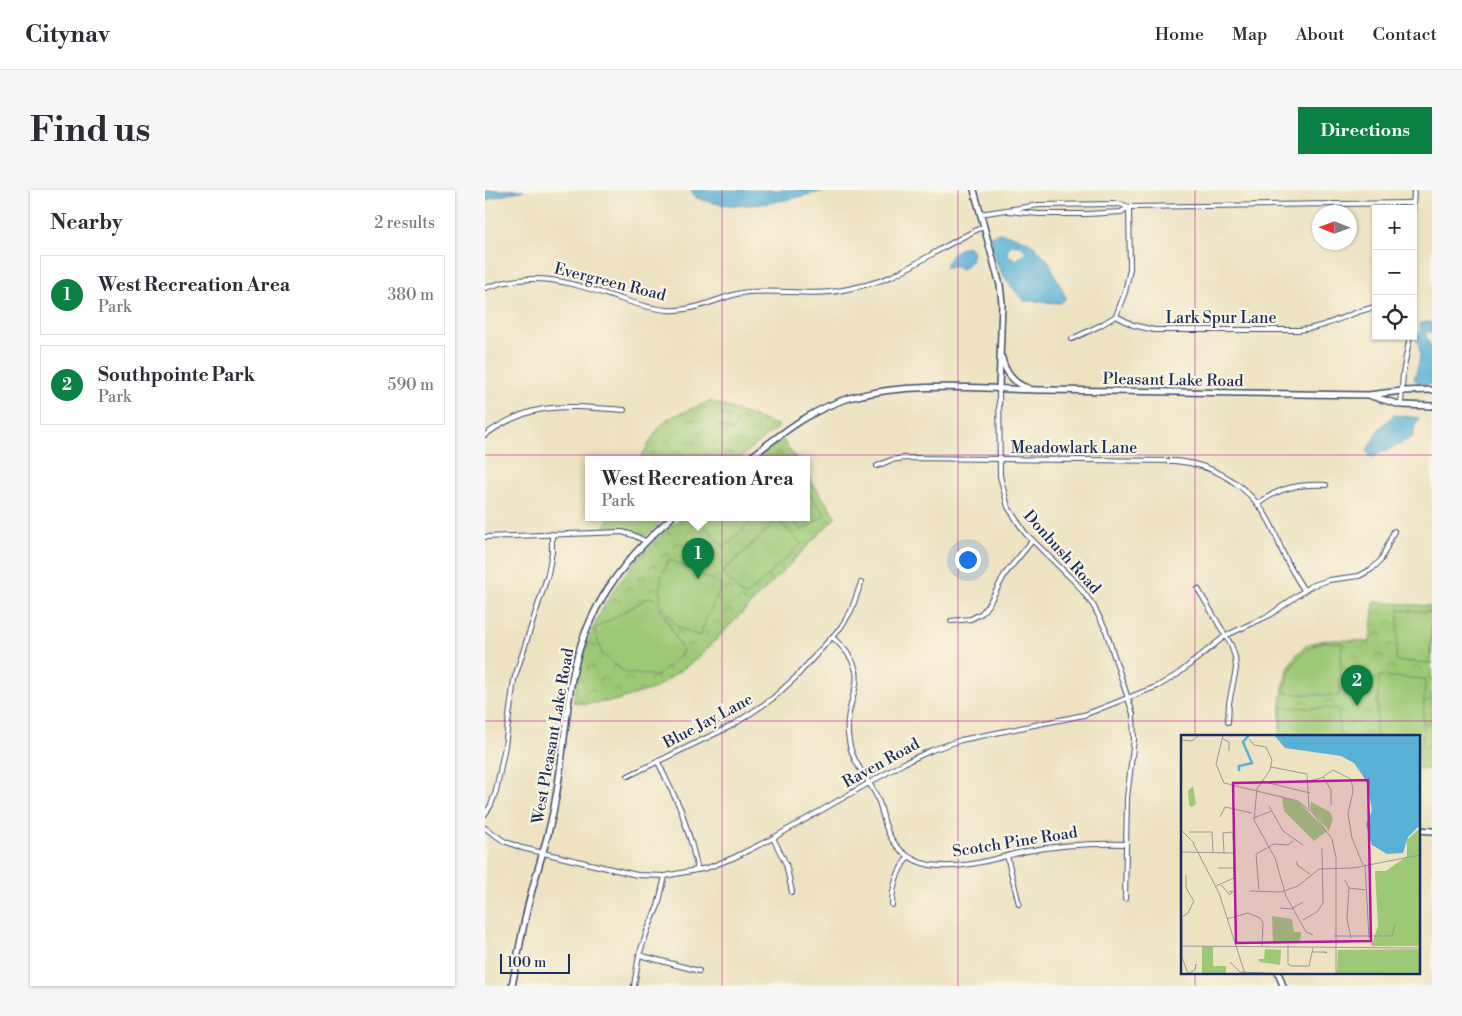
<!DOCTYPE html>
<html lang="en">
<head>
<meta charset="utf-8">
<style>
	:root { --surface:#fff; --page:#f7f7f7; --text:#2b2b33; --muted:#7c7c81; --line:#e1e1e2; --accent:#0b8043 }
	body { margin:0; font-family:"Libre Bodoni",serif; background:var(--page); color:var(--text) }
	.controls { position:absolute; right:15px; top:15px; display:grid; overflow:hidden; border-radius:0px; box-shadow:0 1px 4px #0004 }
	.controls button { width:45px; height:45px; display:grid; place-items:center; padding:0; border:0; border-bottom:1px solid var(--line); background:var(--surface); color:var(--text); font:25px sans-serif }
	.compass { position:absolute; left:827px; top:15px; width:45px; height:45px; border-radius:50%; background:var(--surface); box-shadow:0 1px 4px #0004; rotate:271deg }
	.scale { position:absolute; left:15px; bottom:12px; width:70px; box-sizing:border-box; padding-left:5px; border:2px solid #1b2f5e; border-top:0; font-size:14px; line-height:18px; white-space:nowrap; color:#1b2f5e; -webkit-text-stroke:4px #fcf5e5; paint-order:stroke }
	.you { position:absolute; left:482px; top:369px; width:18px; height:18px; margin:-12px; border:4px solid #fff; border-radius:50%; background:#1a73e8; box-shadow:0 0 0 8px #1a73e833 }
	.badge { display:grid; place-items:center; width:32px; height:32px; border-radius:50%; background:var(--accent); color:#fff; font-size:16px; font-weight:700 }
	.pin { position:absolute; translate:-50% -41px; filter:drop-shadow(0 1px 2px #0008) }
	.pin::after { content:''; position:absolute; top:26px; width:18px; height:15px; background:inherit; clip-path:polygon(0 0,100% 0,50% 100%) }
	.popup { position:absolute; left:100px; top:266px; width:225px; height:65px; box-sizing:border-box; display:grid; place-content:center; border-radius:0px; background:var(--surface); filter:drop-shadow(0 1px 4px #0005); font-size:16px; white-space:nowrap; color:var(--muted) }
	.popup b { font-size:19px; color:var(--text) }
	.popup::after { content:''; position:absolute; left:50%; top:100%; margin-left:-10px; border:10px solid transparent; border-top-color:var(--surface) }
	.list { margin:0; padding:0; list-style:none }
	h2 { display:flex; justify-content:space-between; align-items:center; height:65px; margin:0; padding:0 20px; font-size:21px }
	h2 small { font-size:16px; font-weight:400; color:var(--muted) }
	.list li { display:grid; grid-template-columns:32px 1fr auto; gap:15px; align-items:center; box-sizing:border-box; height:80px; margin:0 10px 10px; padding:0 10px; border:1px solid var(--line); border-radius:0px }
	.list b { display:block; font-size:19px; white-space:nowrap }
	.list p { margin:0; font-size:16px; white-space:nowrap; color:var(--muted) }
	.list em { font-size:16px; font-style:normal; color:var(--muted) }
	.icon { flex:none; width:28px; height:28px; fill:none; stroke:currentColor; stroke-width:2; stroke-linecap:round; stroke-linejoin:round }
	.map { position:relative; flex:none; width:947px; height:796px; overflow:hidden; border-radius:0px }
	header { display:flex; align-items:center; gap:30px; box-sizing:border-box; height:70px; padding:0 25px; background:var(--surface); border-bottom:1px solid var(--line) }
	header strong { font-size:24px }
	nav { display:flex; gap:28px; margin-inline-start:auto; font-size:18px }
	.intro { display:flex; align-items:center; justify-content:space-between; box-sizing:border-box; height:120px; padding:0 30px }
	h1 { margin:0; font-size:35px }
	.button { padding:12px 22px; border-radius:0px; background:var(--accent); color:#fff; font-size:18px; font-weight:700 }
	main { display:flex; gap:30px; padding:0 30px }
	aside { flex:1; background:var(--surface); border-radius:0px; box-shadow:0 1px 4px #0004 }
	.map>svg:first-child { display:block }
</style>
</head>
<body>
<header>
<strong>Citynav</strong>
<nav><a>Home</a><a>Map</a><a>About</a><a>Contact</a></nav>
</header>
<div class="intro"><h1>Find us</h1><a class="button">Directions</a></div>
<main>
<aside>
<h2>Nearby<small>2 results</small></h2>
<ul class="list">
<li><span class="badge">1</span><div><b>West Recreation Area</b><p>Park</p></div><em>380 m</em></li>
<li><span class="badge">2</span><div><b>Southpointe Park</b><p>Park</p></div><em>590 m</em></li>
</ul>
</aside>
<div class="map">
<svg width="947" height="796" viewBox="0 0 947 796">
	<defs>
		<pattern id="park-crowns" width="20" height="18" patternUnits="userSpaceOnUse" patternTransform="scale(1.25)"><rect width="20" height="18" fill="#9dc976"/><path d="M2 6a3 3 0 1 1 6 0M12 15a3 3 0 1 1 6 0" fill="none" stroke="#7fa464"/></pattern>
	</defs>
	<rect width="100%" height="100%" fill="#fcf5e5"/>
	<filter id="ink" filterUnits="userSpaceOnUse"><feTurbulence type="fractalNoise" baseFrequency=".02" numOctaves="2"/><feDisplacementMap in="SourceGraphic" scale="10" xChannelSelector="R" yChannelSelector="G"/><feConvolveMatrix kernelMatrix="1 2 1 2 8 2 1 2 1" color-interpolation-filters="sRGB"/></filter>
	<filter id="wash" filterUnits="userSpaceOnUse"><feTurbulence type="fractalNoise" baseFrequency=".0096" numOctaves="4" result="noise"/><feDisplacementMap in="SourceGraphic" scale="20" xChannelSelector="R" yChannelSelector="G"/><feGaussianBlur stdDeviation="1.12" result="paint"/><feColorMatrix in="noise" values="0 0 0 0 0 0 0 0 0 0 0 0 0 0 0 0 0 1.4 0 .05"/><feComposite in="paint" operator="in"/></filter>
	<g filter="url(#wash)">
		<rect width="100%" height="100%" fill="#ede2c1"/>
		<g fill="url(#park-crowns)" stroke="#5c7c6a">
			<path d="M225 211 294 236 252 270H154L173 239 182 229Z"/>
			<path d="M297 249 312 270H270Z"/>
			<path d="M322 285 351 327 213 468 171 498 129 511 100 514 88 512C93 488 97 464 107 441 126 396 158 358 196 328H322Z"/>
			<path d="M123 328H182L160 346 137 340 119 339Z"/>
			<path d="M889 412 947 416 946 579H933V546H794C797 509 793 454 842 450 856 449 871 451 885 452Z"/>
		</g>
		<g fill="#9dc976" stroke="#5c7c6a">
			<path d="M236 224 252 231 248 241 231 234Z"/>
			<path d="M322 300 340 325 316 341 307 328H322Z"/>
			<path d="M222 328H270L239 357 217 333Z"/>
			<path d="M293 330 316 354 260 407 237 383Z"/>
			<path d="M184 369 235 394 236 397 214 446 193 437 180 420 175 407 176 387Z"/>
			<path d="M165 407 171 409 198 462 172 486 141 483 117 464 109 439Z"/>
			<path d="M914 420 947 422 945 473 911 471Z"/>
			<path d="M837 452 857 453 854 506 800 503C804 477 811 463 837 452Z"/>
			<path d="M894 486 940 489 937 558H933V546H891Z"/>
			<path d="M796 517 854 519V546H796Z"/>
		</g>
		<g fill="#59b1d6" stroke="#3a709a" fill-rule="evenodd">
			<path d="M0 0H39L7 8 0 12Z"/>
			<path d="M206 0H343C309 8 271 19 236 14 227 13 218 10 210 7Z"/>
			<path d="M514 43 529 46 544 52 563 70 581 108 575 113 539 111C518 87 510 77 505 46ZM527 55H535L541 61 532 70 524 66 522 60Z"/>
			<path d="M482 56 488 61 486 71 477 79 473 77H460C466 64 468 61 482 56Z"/>
			<path d="M943 132 947 133V142H941L940 144 947 158V194H935L929 189 934 173 935 162 932 148 936 139 934 135 935 133Z"/>
			<path d="M909 225 934 228 930 235 928 247 888 267 884 266 882 261 894 239Z"/>
		</g>
	</g>
	<g filter="url(#ink)">
		<g fill="none" stroke-linecap="round" stroke-linejoin="round">
			<g stroke="#3a4a6d" stroke-width="6">
				<g id="minor">
					<path d="M928 19 929 0"/>
					<path d="M523 21 554 24H602L636 22 644 17"/>
					<path d="M495 24 554 15 635 14 644 17 928 13"/>
					<path d="M0 98C52 79 86 93 136 109 151 114 167 119 183 120 209 122 232 108 256 103 290 98 325 107 358 100 373 97 391 93 405 87 437 72 466 51 498 37"/>
					<path d="M631 126 648 135 669 140H814C843 138 863 122 891 117"/>
					<path d="M631 126 640 102 645 79 644 17"/>
					<path d="M587 149 616 135 631 126"/>
					<path d="M514 199 515 286 523 317 540 343 592 394 608 415 620 438 648 524 649 549 642 608 640 709"/>
					<path d="M916 215 918 183 925 146"/>
					<path d="M0 245C48 210 83 216 139 220"/>
					<path d="M392 276 406 270 420 268 690 271C729 274 765 296 784 331 790 341 793 352 798 363 804 376 811 388 819 400"/>
					<path d="M773 314C794 297 815 294 841 295"/>
					<path d="M0 347 137 342 148 345 160 351"/>
					<path d="M713 399 746 455 750 467 751 479 744 513 743 532"/>
					<path d="M466 431 486 429 497 423 505 412 520 384 547 351"/>
					<path d="M347 447C396 490 355 503 364 551 367 572 382 587 391 605 396 614 397 624 400 634 406 655 423 671 445 675 479 680 510 668 542 661 575 655 607 653 641 654"/>
					<path d="M173 572 196 620 206 652 213 680"/>
					<path d="M143 586 248 535 287 509 310 488 356 437 366 421 376 393"/>
					<path d="M0 624 6 615 11 601 20 556 29 490 63 384 67 362V344"/>
					<path d="M0 638 19 651 37 658 152 685 180 686 222 678 248 668 288 648 419 573 447 560 476 550 599 525 673 496 693 484 740 446 785 425 826 396 844 390 874 386 887 379 896 370 909 341"/>
					<path d="M288 648 301 674 307 702"/>
					<path d="M522 666 534 714"/>
					<path d="M407 715C407 696 412 682 423 667"/>
					<path d="M154 765 214 781"/>
					<path d="M149 796 154 765 163 739 173 716 180 686"/>
				</g>
			</g>
			<g stroke="#3a4a6d" stroke-width="8">
				<g id="tertiary">
					<path d="M489 0 515 95 517 113 514 199"/>
					<path d="M517 168C520 182 529 194 543 198"/>
					<path d="M886 206 916 215 947 216"/>
					<path d="M262 270C295 245 327 218 368 207 428 191 499 199 561 200 668 202 775 204 883 205L917 201 947 200"/>
					<path d="M933 640 947 641"/>
					<path d="M793 782 798 796"/>
					<path d="M27 796C33 765 38 734 46 704 54 673 65 643 70 612 78 571 80 529 87 489 100 420 136 372 186 328"/>
				</g>
			</g>
			<use href="#minor" stroke="#fff" stroke-width="4"/>
			<use href="#tertiary" stroke="#fff" stroke-width="5"/>
		</g>
	</g>
	<path fill="none" stroke="#b5179e" stroke-width="1" stroke-opacity="0.55" d="M237 0V796M473 0V796M710 0V546M0 265H947M0 531H947M710 782V796"/>
	<g text-anchor="middle" dominant-baseline="central" stroke-width="4.5" stroke-linejoin="round" paint-order="stroke">
		<g font-size="16" fill="#1b2f5e" stroke="#fcf5e5">
			<text transform="translate(125 92) rotate(14)">Evergreen Road</text>
			<text x="736" y="128">Lark Spur Lane</text>
			<text transform="translate(688 190) rotate(1)">Pleasant Lake Road</text>
			<text x="589" y="258">Meadowlark Lane</text>
			<text transform="translate(577 362) rotate(48)">Donbush Road</text>
			<text transform="translate(223 531) rotate(-28)">Blue Jay Lane</text>
			<text transform="translate(68 546) rotate(-80)">West Pleasant Lake Road</text>
			<text transform="translate(396 573) rotate(-29)">Raven Road</text>
			<text transform="translate(530 652) rotate(-9)">Scotch Pine Road</text>
		</g>
	</g>
	<g transform="translate(696 545)">
		<rect width="239" height="239" fill="#ede2c1"/>
		<path d="M239 93V211H190L197 191 194 136H205L226 121V105Z" fill="#9dc976"/>
		<path d="M101 62 118 67 146 96 133 106 103 76ZM130 67 149 77 152 84 148 96 129 74ZM91 181 111 184 113 197H120L119 208 92 207ZM21 212H32V231H45V239H21ZM84 214 100 215 99 230 79 227 77 224H83ZM239 214V239H156L157 215Z" fill="#9dc976"/>
		<path d="M12 51 15 69 11 72 8 70 7 56ZM113 65 118 76 125 78 120 87 112 83 115 77 109 80 105 76 106 71Z" fill="#9dc976"/>
		<path d="M93 0H239V90L227 102 222 118 206 119 191 110 185 89 191 76 188 58 186 47 173 28 160 21 104 13Z" fill="#59b1d6"/>
		<path fill="none" stroke="#59b1d6" stroke-width="2.5" d="M58 36V31L71 28 62 7 68 0"/>
		<path fill="none" stroke="#999a99" stroke-width="1" d="M42 0 35 29 43 48 117 66 132 78 151 104 155 123V239M41 3 48 7V16M68 4 73 10 85 12 91 25 89 35 76 54 73 85 94 123 105 161 125 197 132 200M0 5 11 6 18 0M90 32 126 39 128 73M142 42 150 55V70M80 46 129 58M128 46 140 43 152 35 170 44 172 56 167 79 171 103 182 130M88 71 102 96 122 110M39 82 44 72 71 78M72 83 91 76M0 95 13 108M8 97H31L32 118M12 108 38 158 64 239M0 117 53 118M115 126 117 131 129 139M184 129 188 203M37 133H53M164 145 168 153 166 184 170 203M40 150 49 160 52 156 48 157M35 151 53 143 52 97 42 98 43 118M168 153 186 155M78 155 75 119 93 109 107 110 112 106M69 156 100 157 117 151 138 134 172 133 239 120M99 173 110 174 122 167M1 182V222L7 239M1 182 7 178 13 166 5 153V140M46 184 67 178 79 183 82 188 81 211M122 185 136 177 142 168 141 113M153 201H211L214 189M107 210V229L110 231H128L132 213M0 211 239 213M131 217H145L146 218 142 217M49 227 59 237 107 239M6 239 14 235 15 229 14 234"/>
		<path fill="#b5179e" fill-opacity="0.15" stroke="#b5179e" stroke-width="2.5" d="M187 45 190 206 55 208 52 48Z"/>
		<rect width="239" height="239" fill="none" stroke="#1b2f5e" stroke-width="2.5"/>
	</g>
</svg>
<div class="controls">
<button>+</button>
<button>−</button>
<button><svg class="icon" aria-label="locate" viewBox="0 0 24 24"><circle cx="12" cy="12" r="6"/><path d="M12 2v4M12 18v4M2 12h4M18 12h4"/></svg></button>
</div>
<svg class="compass" viewBox="-18 -18 36 36"><path d="M0-13l5 13h-10z" fill="#e53935"/><path d="M0 13l5-13h-10z" fill="#7c7c81"/></svg>
<div class="scale">100 m</div>
<div class="you"></div>
<div class="pin badge" style="left:213px;top:389px">1</div>
<div class="popup"><b>West Recreation Area</b>Park</div>
<div class="pin badge" style="left:872px;top:516px">2</div>
</div>
</main>
</body>
</html>
